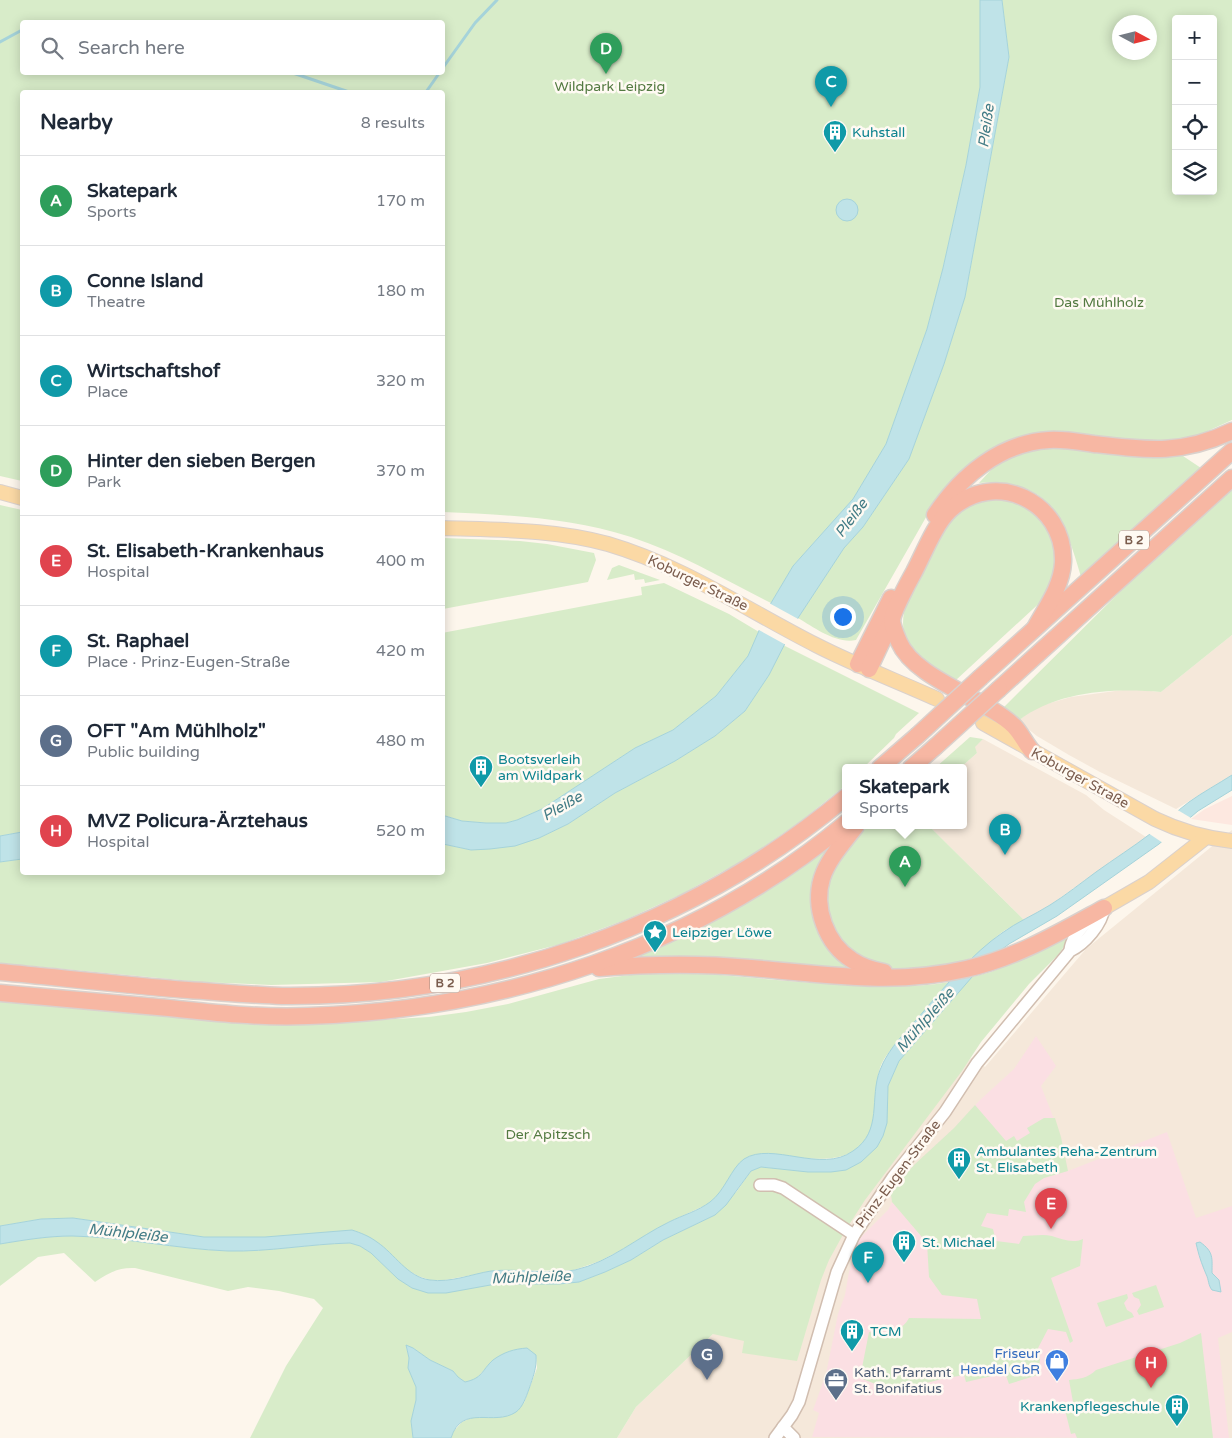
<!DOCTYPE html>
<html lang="en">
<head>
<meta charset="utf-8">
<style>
	:root { --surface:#fff; --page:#f2f2f3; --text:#1f2937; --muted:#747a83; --line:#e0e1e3; --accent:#0b8043 }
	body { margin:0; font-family:"Varela Round",sans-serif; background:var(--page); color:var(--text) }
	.controls { position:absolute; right:15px; top:15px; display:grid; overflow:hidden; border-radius:5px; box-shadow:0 2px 12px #0003 }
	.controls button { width:45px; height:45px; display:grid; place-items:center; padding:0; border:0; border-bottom:1px solid var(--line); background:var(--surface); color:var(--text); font:25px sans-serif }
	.compass { position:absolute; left:1112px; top:15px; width:45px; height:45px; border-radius:50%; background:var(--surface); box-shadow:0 2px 12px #0003; rotate:97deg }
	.you { position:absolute; left:842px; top:616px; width:18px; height:18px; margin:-12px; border:4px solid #fff; border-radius:50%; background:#1a73e8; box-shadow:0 0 0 8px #1a73e833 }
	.badge { display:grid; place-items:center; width:32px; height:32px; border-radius:50%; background:var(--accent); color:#fff; font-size:16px; font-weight:700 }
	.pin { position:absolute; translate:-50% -41px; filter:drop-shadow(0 1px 2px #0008) }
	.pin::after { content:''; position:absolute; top:26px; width:18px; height:15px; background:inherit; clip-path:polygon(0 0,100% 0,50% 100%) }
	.popup { position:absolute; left:842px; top:764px; width:125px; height:65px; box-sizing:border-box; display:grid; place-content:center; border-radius:5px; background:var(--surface); filter:drop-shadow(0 1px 4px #0005); font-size:16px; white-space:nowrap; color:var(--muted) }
	.popup b { font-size:19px; color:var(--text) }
	.popup::after { content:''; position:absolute; left:50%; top:100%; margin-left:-10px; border:10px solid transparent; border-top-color:var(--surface) }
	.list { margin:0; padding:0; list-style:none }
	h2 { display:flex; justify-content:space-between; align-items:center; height:65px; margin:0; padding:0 20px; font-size:21px }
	h2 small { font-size:16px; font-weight:400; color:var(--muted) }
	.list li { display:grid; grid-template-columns:32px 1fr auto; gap:15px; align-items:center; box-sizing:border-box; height:90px; padding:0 20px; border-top:1px solid var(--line) }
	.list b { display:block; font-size:19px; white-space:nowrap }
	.list p { margin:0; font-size:16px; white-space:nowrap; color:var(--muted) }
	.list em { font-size:16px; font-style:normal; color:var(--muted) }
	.icon { flex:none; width:28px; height:28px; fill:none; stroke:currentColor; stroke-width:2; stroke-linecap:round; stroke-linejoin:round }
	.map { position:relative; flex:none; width:1232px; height:1438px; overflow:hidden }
	.search { position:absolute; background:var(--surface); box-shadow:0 2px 12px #0003; left:20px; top:20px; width:425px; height:55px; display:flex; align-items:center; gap:12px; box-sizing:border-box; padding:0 18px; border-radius:5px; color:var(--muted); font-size:19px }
	.panel { position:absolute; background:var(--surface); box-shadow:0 2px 12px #0003; left:20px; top:90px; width:425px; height:785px; border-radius:5px }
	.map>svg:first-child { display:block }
</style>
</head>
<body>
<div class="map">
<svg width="1232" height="1438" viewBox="0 0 1232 1438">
	<rect width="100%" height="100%" fill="#fdf6ec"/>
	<g fill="#f5e8da">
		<path d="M1232 635V775L1176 809 1100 772 1069 755 1037 736 1018 721 1032 710 1043 705 1071 697 1130 689 1161 692Z"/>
		<path d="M983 739 1086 795 1104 810 1146 837 1050 905 1024 920 929 826H964V768H960L977 753 974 747Z"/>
		<path d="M1232 830V1438H617L636 1407 713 1334 971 1058 985 1067 1086 949Z"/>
	</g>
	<path fill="#fde8e0" d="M1232 796V825L1191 819 1205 809Z"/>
	<path fill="#fbdfe3" d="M1036 1036 1056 1066 1041 1086 1061 1137 1068 1171 1167 1132 1196 1218 1232 1206V1332L1218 1338 1229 1438 812 1437 819 1413 813 1410 826 1374 838 1314 845 1295 849 1272 859 1239 888 1210 892 1202 891 1195 895 1186 915 1164 954 1128 980 1100 1014 1069Z"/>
	<g fill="#d8ecc9" fill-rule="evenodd">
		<path d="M0 0H980V87L966 165 943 268 927 329 886 444 853 499 793 566 771 603C725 580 680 553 631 537 569 517 506 515 443 512L442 92H22V481L0 476ZM22 22H442V72H22Z"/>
		<path d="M1002 0H1232V420L1199 435 1169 441 1022 439 929 512 856 640C836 644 815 628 798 618L844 548 863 527 909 459 944 364 965 297 1009 57ZM1176 19H1213V191H1176ZM1120 22H1150V52H1120Z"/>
		<path d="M1041 446 1180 454 1201 468 1081 577C1064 518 1050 478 979 483L998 462 1008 457Z"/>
		<path d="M1232 489V635L1161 692C1113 688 1057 691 1018 721L1003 708 1149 563Z"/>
		<path d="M982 499H1009L1035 510 1054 537 1057 567 1046 597 956 680C938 670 918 662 908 643 903 635 902 623 904 613 907 598 916 585 922 571 931 555 938 535 950 521 959 511 970 505 982 499Z"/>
		<path d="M0 505 22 510V832L0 836Z"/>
		<path d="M443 538 520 541 547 544 594 553 596 560 588 582 443 609Z"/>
		<path d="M619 565 660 580 645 583 644 579 635 580 634 574 607 580 612 568Z"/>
		<path d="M664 583 729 614 759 632 748 656 716 696 673 730 635 748 542 809 517 820 506 823H486L462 821 443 815 442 633 642 595 641 587Z"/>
		<path d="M783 645 919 713 896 734 894 738 863 768H846V785L801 821 749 857 682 894 625 920 561 944 487 963 381 982 271 985 201 982 0 963V862L22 859V872H442L443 844 471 850 539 838 568 824 615 793 675 761 715 736 745 711 769 675Z"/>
		<path d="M970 737 983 739 975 747 977 753 960 768H935Z"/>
		<path d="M868 826H929L1024 920C1017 924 1008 928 1001 933 993 939 976 958 969 959 940 968 901 975 872 963 864 959 852 953 846 948 829 933 822 901 829 881 837 860 853 841 868 826Z"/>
		<path d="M834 844 812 896 861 971 640 958 641 955 752 899 784 879Z"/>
		<path d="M1073 934 1058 955 1029 984 981 1042 962 1071 865 1200 845 1231 829 1260 821 1280 797 1361 742 1353 744 1341 713 1334 636 1407 617 1438H451L453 1432 462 1422 473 1417H502L524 1403 537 1368 536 1355 493 1360 476 1379 465 1382 458 1377 453 1371 430 1360 413 1348 406 1346 409 1358 408 1368 416 1387V1400L411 1421 413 1438H250L286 1366 323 1308 314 1299 279 1291 248 1287 228 1291 135 1268C119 1267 108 1273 95 1282L64 1253 38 1257 0 1286V1244C24 1240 48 1236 72 1236 124 1237 176 1249 228 1251 269 1252 309 1244 350 1243L360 1246 371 1253 399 1279 412 1288 472 1287 496 1284H559L579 1282 605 1272 631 1260 663 1240 715 1215 737 1191 751 1171 761 1167 776 1168 861 1162 888 1105V1086L899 1061 958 990 972 977 991 972 1011 964Z"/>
		<path d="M683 972C740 976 797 983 854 985 886 986 918 988 949 982 933 1000 918 1018 902 1037 894 1046 884 1056 880 1068 875 1084 877 1103 874 1120 864 1175 799 1156 761 1154L734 1172 717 1196 708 1204 669 1222 625 1248 600 1261 574 1270 494 1271 445 1280H430L418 1276 406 1269 378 1243 265 1237H204L73 1218 41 1219 0 1226V1001L239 1023 310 1024 429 1017 466 1012 508 1004 599 979 645 973Z"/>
		<path d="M975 1105 1006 1141 1014 1136 1017 1141 1030 1133 1027 1128 1044 1118H1055L1061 1137 1068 1171 1044 1178 1035 1184 1024 1202 1026 1212 1009 1209 1008 1216 987 1213 981 1226 993 1229 996 1241 1019 1244 1023 1236C1032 1236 1043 1234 1052 1236 1062 1239 1072 1244 1083 1239L1080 1266 1051 1278 1073 1341 1070 1343 1066 1332 1048 1329 1037 1350 1040 1359 1038 1375 1009 1384 1005 1373 966 1382 964 1375 942 1379 907 1388 878 1385 860 1378 869 1332C885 1335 901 1333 909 1318L981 1319 977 1299 942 1295 929 1277 927 1243 892 1202 891 1195 895 1186 915 1164 954 1128Z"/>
		<path d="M1156 1285 1164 1307 1139 1315 1137 1311 1141 1305 1139 1299 1134 1297 1132 1293Z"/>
		<path d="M1127 1294 1128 1298 1124 1303 1127 1310 1132 1313 1134 1317 1106 1327 1097 1303Z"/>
		<path d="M1201 1333 1213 1438H1077L1075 1433 1071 1434 1065 1410 1073 1402 1069 1380C1079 1379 1088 1378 1096 1370L1180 1343Z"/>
	</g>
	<g fill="#bfe3e8" stroke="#a5d3da">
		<path d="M980 0H1002L1009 57 965 297 944 364 909 459 863 527 844 548 798 618 769 675 745 711 715 736 675 761 615 793 568 824 539 838 515 846 490 849 471 850 443 844 442 815 462 821 486 823H506L517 820 542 809 635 748 673 730 716 696 748 656 771 603 793 566 853 499 886 444 927 329 943 268 966 165 980 87Z"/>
		<circle cx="847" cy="210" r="11"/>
		<path d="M1232 775V790L1198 811 1159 844 1057 916 1009 944 993 956 972 977 899 1061 888 1086 887 1123 883 1136 877 1147 861 1162 846 1170 831 1172H808L761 1167 751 1171 726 1205 715 1215 663 1240 631 1260 605 1272 579 1282 559 1284H496L446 1293H428L412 1288 398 1279 371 1253 360 1246 350 1243C309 1244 269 1252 228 1251 176 1249 124 1237 72 1236 48 1236 24 1240 0 1244V1226L41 1219 73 1218 204 1237H265L352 1230C361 1233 369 1236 377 1242 395 1254 407 1277 430 1280 450 1283 472 1274 491 1271 518 1268 549 1275 575 1270 610 1262 638 1237 669 1222 683 1215 698 1211 710 1202 725 1191 731 1168 744 1159 772 1141 821 1174 853 1151 883 1131 869 1098 880 1070 888 1048 908 1030 923 1012 946 985 973 953 1002 933 1017 922 1034 915 1050 905 1066 895 1081 883 1096 872 1114 859 1133 847 1150 834 1164 823 1176 812 1189 802 1203 792 1218 784 1232 775Z"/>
		<path d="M22 832V859L0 862V836Z"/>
		<path d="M1200 1242C1214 1252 1212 1258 1212 1273L1219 1280 1221 1292 1212 1290C1208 1285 1209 1280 1206 1274 1201 1262 1199 1256 1196 1243Z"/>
		<path d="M406 1345 413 1348 430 1360 453 1371 458 1377 465 1382C483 1378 481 1371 493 1360 504 1352 514 1349 527 1348L536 1355C537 1368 533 1377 529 1389 526 1397 523 1407 516 1412 494 1427 462 1403 451 1438H413L411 1421 416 1400V1387L408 1368 409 1358Z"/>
	</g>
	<g fill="#fdf6ec">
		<path d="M769 603 800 620 786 645 757 629Z"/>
		<path d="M1176 809 1191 818 1163 843 1148 833Z"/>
	</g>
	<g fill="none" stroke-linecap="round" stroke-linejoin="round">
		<g stroke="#a5d3da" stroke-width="3">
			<path d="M0 42 22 30"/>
			<path d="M442 69 475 23 497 0"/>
			<path d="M290 72 349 92"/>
			<path d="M426 92 440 72"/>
		</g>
		<g stroke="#d1beb0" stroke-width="14">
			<g id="minor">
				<path d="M1070 950C1071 939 1082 927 1090 920"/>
				<path d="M760 1185H774L783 1188 854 1235"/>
				<path d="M783 1427 794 1438"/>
				<path d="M775 1438 792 1415 799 1402 837 1272 854 1235 893 1177 945 1112 977 1063 1070 951C1085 944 1102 924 1104 908"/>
			</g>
		</g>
		<g stroke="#dad1cd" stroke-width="16">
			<g id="major">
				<path d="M0 492 22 498"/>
				<path d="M442 528C497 530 555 529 608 544 683 566 747 610 816 645 855 665 897 681 937 699"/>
				<path d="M983 723 1155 819C1180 831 1204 838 1232 841"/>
				<path d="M1104 908 1149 882 1205 838"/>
			</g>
		</g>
		<g stroke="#dad1cd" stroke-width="19">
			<g id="highway">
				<path d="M935 515C961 476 1000 443 1049 440 1063 439 1080 442 1094 444 1146 450 1183 455 1232 431"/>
				<path d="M858 664 891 598"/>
				<path d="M869 669 892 620"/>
				<path d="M981 677 1232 451"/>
				<path d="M999 689 1232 478"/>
				<path d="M1032 751C1025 743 1021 733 1014 726 985 698 915 679 899 642 897 637 892 626 892 620 893 611 909 581 914 572 924 553 935 524 950 510 995 468 1065 502 1063 562 1062 586 1046 608 1035 628"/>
				<path d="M880 768 917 736"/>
				<path d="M911 768 935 747"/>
				<path d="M856 826C844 842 828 859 822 878 813 907 826 944 852 960 862 967 873 970 884 972"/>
				<path d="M599 968C650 964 700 963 751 968 825 974 892 986 966 969 1016 958 1060 932 1104 908"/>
				<path d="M0 972C63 978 125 985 188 990 219 992 251 995 282 996 487 998 689 928 846 797"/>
				<path d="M0 993C56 998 113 1003 169 1008 215 1013 262 1018 308 1016 501 1010 696 948 846 823"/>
			</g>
		</g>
		<use href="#minor" stroke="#fff" stroke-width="11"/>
		<use href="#major" stroke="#fbd9a5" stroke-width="14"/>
		<use href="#highway" stroke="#f7b7a3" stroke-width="16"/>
		<g stroke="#dad1cd" stroke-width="19" stroke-linecap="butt">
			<g id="highway-bridge">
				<path d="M917 736 981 677"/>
				<path d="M935 747 999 689"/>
			</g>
		</g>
		<use href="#highway-bridge" stroke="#f7b7a3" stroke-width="16"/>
	</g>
	<defs>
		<g id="building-pin" transform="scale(1.25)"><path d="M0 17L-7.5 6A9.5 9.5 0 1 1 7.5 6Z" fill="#0f9aa8" stroke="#fffaf3"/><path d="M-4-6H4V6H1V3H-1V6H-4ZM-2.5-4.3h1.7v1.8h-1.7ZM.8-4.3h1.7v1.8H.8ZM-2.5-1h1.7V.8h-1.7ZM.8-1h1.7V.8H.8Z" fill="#fff"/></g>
		<g id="sight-pin" transform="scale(1.25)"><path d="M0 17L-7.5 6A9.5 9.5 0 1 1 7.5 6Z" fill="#0f9aa8" stroke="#fffaf3"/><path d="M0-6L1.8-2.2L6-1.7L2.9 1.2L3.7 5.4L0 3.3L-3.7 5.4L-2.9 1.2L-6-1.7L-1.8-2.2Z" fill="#fff"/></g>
		<g id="shop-pin" transform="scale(1.25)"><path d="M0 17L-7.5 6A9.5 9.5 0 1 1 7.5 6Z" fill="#3f7fe0" stroke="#fffaf3"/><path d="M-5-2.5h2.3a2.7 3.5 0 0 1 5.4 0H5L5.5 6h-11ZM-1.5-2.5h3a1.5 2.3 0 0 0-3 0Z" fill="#fff"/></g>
		<g id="office-pin" transform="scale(1.25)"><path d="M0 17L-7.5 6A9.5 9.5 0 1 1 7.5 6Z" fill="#5c6f8a" stroke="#fffaf3"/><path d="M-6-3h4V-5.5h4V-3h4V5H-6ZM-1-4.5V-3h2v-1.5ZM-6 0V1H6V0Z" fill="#fff"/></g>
	</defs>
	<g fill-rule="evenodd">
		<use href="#building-pin" x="835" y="132"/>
		<use href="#building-pin" x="481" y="767"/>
		<use href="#sight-pin" x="655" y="932"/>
		<use href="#building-pin" x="959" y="1159"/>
		<use href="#building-pin" x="904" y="1242"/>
		<use href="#building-pin" x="852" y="1331"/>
		<use href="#shop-pin" x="1057" y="1361"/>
		<use href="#office-pin" x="836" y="1380"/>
		<use href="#building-pin" x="1177" y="1406"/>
	</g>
	<g text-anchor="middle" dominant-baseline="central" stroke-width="5" stroke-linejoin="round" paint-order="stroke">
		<g fill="#fffaf3" stroke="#a28b7f" stroke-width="1">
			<rect x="1119" y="530.5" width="30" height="19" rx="4"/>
			<rect x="430" y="973.5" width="30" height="19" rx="4"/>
		</g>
		<g font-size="12" font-weight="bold" fill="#7a5c4d">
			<text x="1134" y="540">B 2</text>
			<text x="445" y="983">B 2</text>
		</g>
		<g font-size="14" fill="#537a41" stroke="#fffaf3">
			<text x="610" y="86">Wildpark Leipzig</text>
			<text x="1099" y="302">Das Mühlholz</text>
			<text x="548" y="1134">Der Apitzsch</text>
		</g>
		<g font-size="14" fill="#0d838f" stroke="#fffaf3" text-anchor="start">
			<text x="852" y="132">Kuhstall</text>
			<text x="498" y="759">Bootsverleih<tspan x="498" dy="16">am Wildpark</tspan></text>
			<text x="672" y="932">Leipziger Löwe</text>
			<text x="976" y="1151">Ambulantes Reha-Zentrum<tspan x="976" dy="16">St. Elisabeth</tspan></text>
			<text x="922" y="1242">St. Michael</text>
			<text x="870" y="1331">TCM</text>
			<text x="1160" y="1406" text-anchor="end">Krankenpflegeschule</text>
		</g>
		<g font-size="14" fill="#7a5c4d" stroke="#fffaf3">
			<text transform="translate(698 583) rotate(26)">Koburger Straße</text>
			<text transform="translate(1080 778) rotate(29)">Koburger Straße</text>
			<text transform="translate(898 1174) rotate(-53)">Prinz-Eugen-Straße</text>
		</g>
		<g font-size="14" fill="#366cbe" stroke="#fffaf3" text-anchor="end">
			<text x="1040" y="1353">Friseur<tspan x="1040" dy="16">Hendel GbR</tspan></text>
		</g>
		<g font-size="14" fill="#4e5e75" stroke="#fffaf3" text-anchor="start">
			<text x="854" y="1372">Kath. Pfarramt<tspan x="854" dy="16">St. Bonifatius</tspan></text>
		</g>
		<g font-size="15" font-style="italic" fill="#437c86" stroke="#fffaf3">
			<text transform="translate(986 126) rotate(-82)">Pleiße</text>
			<text transform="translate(851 518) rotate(-53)">Pleiße</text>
			<text transform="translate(562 806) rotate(-30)">Pleiße</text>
			<text transform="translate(925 1020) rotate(-49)">Mühlpleiße</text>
			<text transform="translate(128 1233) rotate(6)">Mühlpleiße</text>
			<text transform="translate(531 1277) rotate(-2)">Mühlpleiße</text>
		</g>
	</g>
</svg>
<div class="controls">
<button>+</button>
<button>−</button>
<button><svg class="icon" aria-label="locate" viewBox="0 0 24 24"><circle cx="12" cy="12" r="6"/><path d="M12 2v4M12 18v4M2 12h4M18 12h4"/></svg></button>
<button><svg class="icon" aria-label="layers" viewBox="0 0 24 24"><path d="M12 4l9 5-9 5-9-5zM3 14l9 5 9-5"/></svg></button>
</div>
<svg class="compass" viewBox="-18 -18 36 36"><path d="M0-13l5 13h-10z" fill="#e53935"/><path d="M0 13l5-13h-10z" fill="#747a83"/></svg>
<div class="you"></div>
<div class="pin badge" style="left:905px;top:887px;background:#2e9e5b">A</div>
<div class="popup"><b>Skatepark</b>Sports</div>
<div class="pin badge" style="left:1005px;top:855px;background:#0f9aa8">B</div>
<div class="pin badge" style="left:831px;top:107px;background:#0f9aa8">C</div>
<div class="pin badge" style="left:606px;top:74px;background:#2e9e5b">D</div>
<div class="pin badge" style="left:1051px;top:1229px;background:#e0444e">E</div>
<div class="pin badge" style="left:868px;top:1283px;background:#0f9aa8">F</div>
<div class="pin badge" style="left:707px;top:1380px;background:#5c6f8a">G</div>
<div class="pin badge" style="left:1151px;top:1388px;background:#e0444e">H</div>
<div class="search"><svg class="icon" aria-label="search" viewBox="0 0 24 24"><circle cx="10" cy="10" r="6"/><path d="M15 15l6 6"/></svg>Search here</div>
<section class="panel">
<h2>Nearby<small>8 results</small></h2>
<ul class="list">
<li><span class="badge" style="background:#2e9e5b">A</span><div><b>Skatepark</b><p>Sports</p></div><em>170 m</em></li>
<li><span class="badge" style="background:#0f9aa8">B</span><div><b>Conne Island</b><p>Theatre</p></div><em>180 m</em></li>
<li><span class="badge" style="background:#0f9aa8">C</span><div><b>Wirtschaftshof</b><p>Place</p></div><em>320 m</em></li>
<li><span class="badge" style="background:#2e9e5b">D</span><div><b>Hinter den sieben Bergen</b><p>Park</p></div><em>370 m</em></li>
<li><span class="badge" style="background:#e0444e">E</span><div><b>St. Elisabeth-Krankenhaus</b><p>Hospital</p></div><em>400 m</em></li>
<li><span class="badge" style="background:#0f9aa8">F</span><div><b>St. Raphael</b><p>Place · Prinz-Eugen-Straße</p></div><em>420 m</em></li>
<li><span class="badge" style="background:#5c6f8a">G</span><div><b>OFT &quot;Am Mühlholz&quot;</b><p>Public building</p></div><em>480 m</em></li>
<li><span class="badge" style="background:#e0444e">H</span><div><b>MVZ Policura-Ärztehaus</b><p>Hospital</p></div><em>520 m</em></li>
</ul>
</section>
</div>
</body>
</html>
